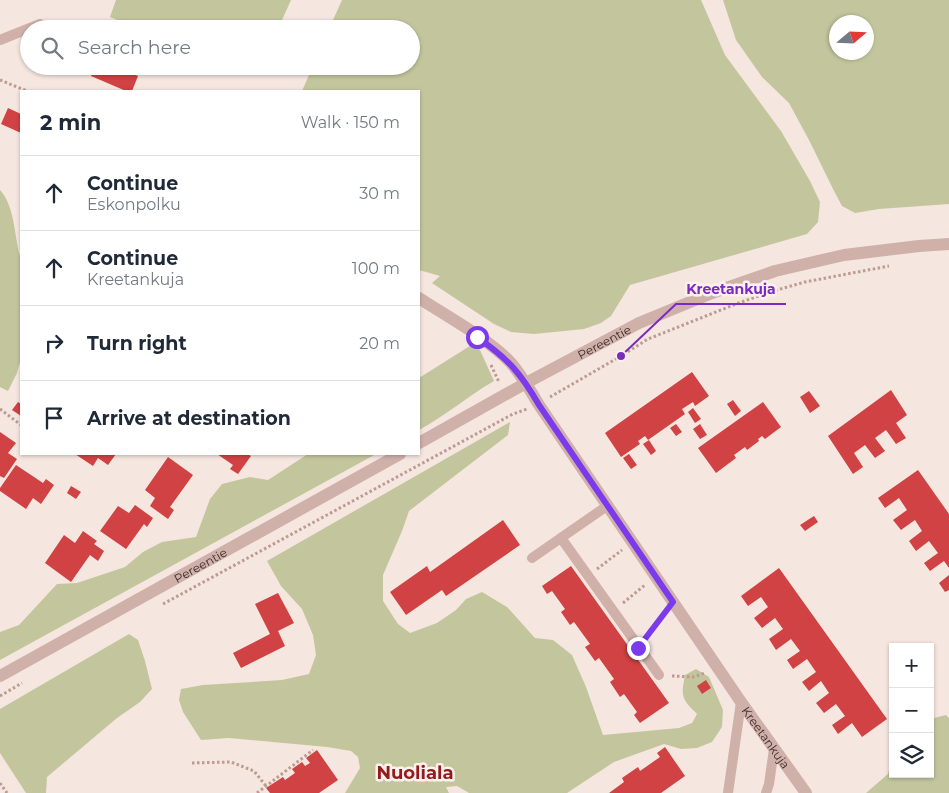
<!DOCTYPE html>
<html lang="en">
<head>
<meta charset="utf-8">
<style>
	:root { --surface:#fff; --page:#f2f2f3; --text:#1f2937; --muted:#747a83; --line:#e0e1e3 }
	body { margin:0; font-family:Montserrat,sans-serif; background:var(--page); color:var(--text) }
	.controls { position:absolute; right:15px; bottom:15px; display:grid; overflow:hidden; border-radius:0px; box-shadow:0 1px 4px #0004 }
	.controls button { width:45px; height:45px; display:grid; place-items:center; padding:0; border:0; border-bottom:1px solid var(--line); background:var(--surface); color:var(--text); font:25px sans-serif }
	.compass { position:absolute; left:829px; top:15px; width:45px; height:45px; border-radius:50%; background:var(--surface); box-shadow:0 1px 4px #0004; rotate:71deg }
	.stop { position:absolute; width:15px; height:15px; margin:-11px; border:4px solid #7c3aed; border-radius:50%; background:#fff }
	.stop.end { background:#7c3aed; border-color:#fff; box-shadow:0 1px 5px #0008 }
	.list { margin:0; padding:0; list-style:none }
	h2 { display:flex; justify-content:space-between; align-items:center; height:65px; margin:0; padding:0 20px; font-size:21px }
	h2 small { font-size:16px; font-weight:400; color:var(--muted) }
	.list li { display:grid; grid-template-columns:32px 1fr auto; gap:15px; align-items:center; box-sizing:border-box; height:75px; padding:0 20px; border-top:1px solid var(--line) }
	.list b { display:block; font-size:19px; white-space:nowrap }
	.list p { margin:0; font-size:16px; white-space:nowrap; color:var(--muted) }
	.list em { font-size:16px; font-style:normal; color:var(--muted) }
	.icon { flex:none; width:28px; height:28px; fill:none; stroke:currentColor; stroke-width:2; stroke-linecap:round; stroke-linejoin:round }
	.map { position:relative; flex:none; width:949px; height:793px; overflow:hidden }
	.search { position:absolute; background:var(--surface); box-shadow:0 1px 4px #0004; left:20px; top:20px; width:400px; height:55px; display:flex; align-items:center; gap:12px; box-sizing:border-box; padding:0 18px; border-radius:28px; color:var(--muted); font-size:19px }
	.panel { position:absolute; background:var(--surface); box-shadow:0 1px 4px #0004; left:20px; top:90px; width:400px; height:365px; border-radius:0px }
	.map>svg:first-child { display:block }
</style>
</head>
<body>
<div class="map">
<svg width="949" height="793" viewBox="0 0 949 793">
	<rect width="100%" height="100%" fill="#f5e6df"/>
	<g fill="#c3c69d" fill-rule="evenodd">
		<path d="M116 0H291L278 29H139L110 17Z"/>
		<path d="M342 0H701L725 55 781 131 810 181 820 202 818 222 807 234 630 285 611 316 601 323 584 329 534 334 511 332 494 324 432 283 440 276 419 270V91H302L313 66H411V29H329Z"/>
		<path d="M723 0H949V204L879 209 855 213 842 206 834 191 810 142 789 103 762 77 736 40ZM836 22H866V52H836Z"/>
		<path d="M0 190C16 208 14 238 21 260V358L17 373 8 391 0 387Z"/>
		<path d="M473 344 480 350 494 381C468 396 445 416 419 430V378Z"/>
		<path d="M510 422 508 435 409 511 402 531 383 575V601L398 624 410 633 437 623 456 610 466 599 482 592 507 607 535 638 553 640 572 655 586 687 603 735 679 728 692 723 697 714C681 699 681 696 685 675L696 669 709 677 723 710 722 727 712 742 697 748 681 749 664 744 614 762 567 793H469L457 786 446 787 449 793H345L360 768 358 757 351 751 327 747 229 738 201 740 183 712 179 700 181 689 203 685 282 680 309 674 316 655 313 635 302 609 281 586 267 561Z"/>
		<path d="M308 454H376L0 660V632L19 625 57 584 77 583 125 567 143 552 162 542 196 537 210 499 222 484 250 477 268 480Z"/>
		<path d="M129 634 138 640 145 661 152 689 140 702 117 718 47 777 46 793H26L0 753V709Z"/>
		<path d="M946 715 949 718V793H866L888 774 893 755V774H930V719Z"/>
	</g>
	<g fill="#d04243">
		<path d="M95 66H117L138 76 132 91H126L91 76Z"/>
		<path d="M8 108 21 114V133L1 124Z"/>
		<path d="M692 372 709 396 695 406 693 402 682 409 685 414 648 440 645 436 638 441 640 444 621 457 605 433Z"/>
		<path d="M891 390 907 415 896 423 906 438 896 444 886 430 875 438 885 451 875 458 865 445 854 453 863 467 853 474 828 436Z"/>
		<path d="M809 391 820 406 810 413 800 397Z"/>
		<path d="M733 400 741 411 735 416 727 404Z"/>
		<path d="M18 402 21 404V416L12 410Z"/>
		<path d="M763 402 781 427 765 439 762 436 758 439 759 441 747 450 745 447 734 455 736 458 716 473 698 448Z"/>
		<path d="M693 408 701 419 695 423 688 412Z"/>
		<path d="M676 424 682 432 676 436 670 428Z"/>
		<path d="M700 424 707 435 700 439 693 429Z"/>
		<path d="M0 432 16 443 8 453 17 459 4 478 0 476Z"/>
		<path d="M649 440 656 451 651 455 643 444Z"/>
		<path d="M75 454H116L108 465 98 458 93 466Z"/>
		<path d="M217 454H248L251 456 238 474 230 469 233 465Z"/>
		<path d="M629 454 637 465 631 469 623 458Z"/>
		<path d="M168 457 193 475 170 507 174 510 168 519 150 506 155 498 145 490Z"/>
		<path d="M16 465 43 483 46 479 54 485 41 504 33 498 26 509 0 491V488Z"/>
		<path d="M918 470 949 514V568L944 561 930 571 924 563 938 553 929 541 916 551 909 541 922 531 915 520 901 530 893 520 907 510 899 498 885 508 878 498Z"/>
		<path d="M71 486 81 492 76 499 67 493Z"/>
		<path d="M135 505 153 518 147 527 144 524 126 549 100 531 118 506 129 513Z"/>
		<path d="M814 516 818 522 805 531 800 525Z"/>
		<path d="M503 520 520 545 446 596 442 590 406 615 390 592 427 566 430 572Z"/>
		<path d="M83 531 97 541 94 544 104 551 98 561 90 555 71 582 45 563 64 535 75 543Z"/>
		<path d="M571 566 669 703 640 723 634 715 637 712 624 694 620 697 610 682 614 679 599 658 595 661 585 647 590 644 574 622 570 625 561 612 565 609 552 591 547 594 542 586Z"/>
		<path d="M779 568 887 719 862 737 852 723 838 734 832 725 845 716 836 704 824 713 816 703 829 693 821 681 809 691 802 682 816 672 807 659 793 669 787 660 800 651 791 639 776 650 769 639 783 629 775 618 762 628 754 618 768 607 761 597 748 606 741 596Z"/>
		<path d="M949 575V590L945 592 939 583Z"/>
		<path d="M278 593 294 623 278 631 285 646 241 668 233 653 270 634 255 604Z"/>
		<path d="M706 680 711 688 702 694 697 686Z"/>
		<path d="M665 747 685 776 661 793H609L624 782 622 778 638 767 640 771 660 757 657 753Z"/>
		<path d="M317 750 338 780 319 793H270L266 788 283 777 285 780 295 773 292 769 302 762 305 766 310 763 306 758Z"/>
	</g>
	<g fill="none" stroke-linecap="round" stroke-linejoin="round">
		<g stroke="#bb9b93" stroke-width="3" stroke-dasharray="2.5 2.5" stroke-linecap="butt">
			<path d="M0 80 27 91"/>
			<path d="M491 365 499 382"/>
			<path d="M550 397 621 356 648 339 736 304 770 292 805 282 889 266"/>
			<path d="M0 409 21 425"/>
			<path d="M597 569 622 550"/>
			<path d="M623 603 645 585"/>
			<path d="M163 604 513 414 527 409"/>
			<path d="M646 638 665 613"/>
			<path d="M672 676 693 677 705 673"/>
			<path d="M0 696 22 683"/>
			<path d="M192 763 231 762 254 771 266 786"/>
			<path d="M0 783 7 793"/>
			<path d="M257 793 313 750"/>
		</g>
		<g stroke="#cfb1a9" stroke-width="10">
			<path d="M137 29V28"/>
			<path d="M0 40 40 24 54 29"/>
			<path d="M561 538 659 675"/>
			<path d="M532 558 607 506"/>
			<path d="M728 793 741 702"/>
			<path d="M766 793 769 784 774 749"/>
		</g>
		<path stroke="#cfb1a9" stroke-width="12" id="s1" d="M419 298C446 316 489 339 511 363 522 376 530 390 539 405L741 702 806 793"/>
		<g stroke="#cfb1a9" stroke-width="12">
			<path id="s2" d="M419 443 526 383 639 323 712 293 775 271 844 255 919 246 949 244"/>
			<path id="s3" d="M0 676 400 454"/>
		</g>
	</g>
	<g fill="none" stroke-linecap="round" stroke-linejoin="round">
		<path stroke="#7c3aed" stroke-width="6" d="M477 337C508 359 520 372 539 405L673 602 638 648"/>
	</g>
	<g text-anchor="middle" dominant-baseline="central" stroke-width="5" stroke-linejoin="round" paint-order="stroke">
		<g font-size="12" fill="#3c2b2a" stroke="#fcf1ed">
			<text stroke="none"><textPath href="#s2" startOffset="211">Pereentie</textPath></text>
			<text stroke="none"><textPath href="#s3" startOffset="229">Pereentie</textPath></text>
			<text stroke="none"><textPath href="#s1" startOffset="566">Kreetankuja</textPath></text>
		</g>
		<g font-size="18" font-weight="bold" fill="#931b1c" stroke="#fcf1ed">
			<text x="415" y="773">Nuoliala</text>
		</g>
	</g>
	<path fill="none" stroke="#7b2cbf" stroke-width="2" d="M621 356L676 304H786"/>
	<circle fill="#7b2cbf" stroke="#fcf1ed" stroke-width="2" cx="621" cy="356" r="5"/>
	<g font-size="14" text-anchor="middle" font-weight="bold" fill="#7b2cbf" stroke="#fcf1ed" stroke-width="5" stroke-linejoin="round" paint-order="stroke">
		<text x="731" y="294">Kreetankuja</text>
	</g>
</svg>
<div class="controls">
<button>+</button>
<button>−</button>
<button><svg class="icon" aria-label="layers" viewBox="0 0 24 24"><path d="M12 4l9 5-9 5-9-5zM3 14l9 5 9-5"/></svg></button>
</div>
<svg class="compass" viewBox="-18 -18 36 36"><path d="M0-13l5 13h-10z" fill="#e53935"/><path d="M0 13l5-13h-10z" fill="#747a83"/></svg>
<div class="stop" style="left:477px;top:337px"></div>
<div class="stop end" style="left:638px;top:648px"></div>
<div class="search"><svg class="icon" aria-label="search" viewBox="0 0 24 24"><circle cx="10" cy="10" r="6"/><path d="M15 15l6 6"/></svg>Search here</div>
<section class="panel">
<h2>2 min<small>Walk · 150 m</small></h2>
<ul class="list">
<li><svg class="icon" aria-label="ahead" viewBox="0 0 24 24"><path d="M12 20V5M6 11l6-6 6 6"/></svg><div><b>Continue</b><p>Eskonpolku</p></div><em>30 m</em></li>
<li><svg class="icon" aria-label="ahead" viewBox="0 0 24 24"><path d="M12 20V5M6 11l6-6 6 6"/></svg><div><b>Continue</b><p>Kreetankuja</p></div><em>100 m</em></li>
<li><svg class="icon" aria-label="right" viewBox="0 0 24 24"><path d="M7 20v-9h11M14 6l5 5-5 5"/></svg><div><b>Turn right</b></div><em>20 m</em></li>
<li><svg class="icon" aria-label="arrive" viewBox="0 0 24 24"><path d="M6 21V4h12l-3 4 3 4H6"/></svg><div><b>Arrive at destination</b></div></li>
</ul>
</section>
</div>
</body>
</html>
